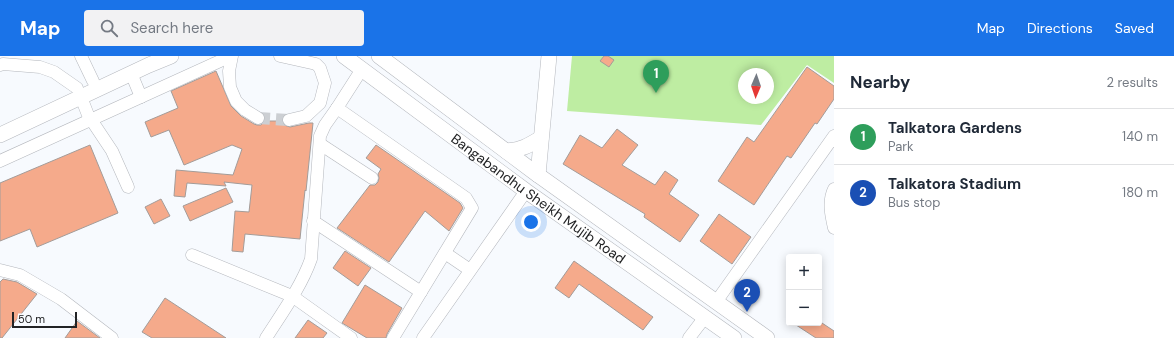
<!DOCTYPE html>
<html lang="en">
<head>
<meta charset="utf-8">
<style>
	:root { --surface:#fff; --page:#f2f2f3; --text:#1f2937; --muted:#747a83; --line:#e0e1e3; --accent:#1a73e8 }
	body { margin:0; font-family:"DM Sans",sans-serif; background:var(--page); color:var(--text) }
	.controls { position:absolute; right:12px; bottom:12px; display:grid; overflow:hidden; border-radius:4px; box-shadow:0 2px 10px #0003 }
	.controls button { width:36px; height:36px; display:grid; place-items:center; padding:0; border:0; border-bottom:1px solid var(--line); background:var(--surface); color:var(--text); font:20px sans-serif }
	.compass { position:absolute; left:738px; top:12px; width:36px; height:36px; border-radius:50%; background:var(--surface); box-shadow:0 2px 10px #0003; rotate:182deg }
	.scale { position:absolute; left:12px; bottom:10px; width:65px; box-sizing:border-box; padding-left:4px; border:2px solid #222325; border-top:0; font-size:11px; line-height:14px; white-space:nowrap; color:#222325; -webkit-text-stroke:3px #f7fafe; paint-order:stroke }
	.you { position:absolute; left:531px; top:166px; width:14px; height:14px; margin:-10px; border:3px solid #fff; border-radius:50%; background:#1a73e8; box-shadow:0 0 0 6px #1a73e833 }
	.badge { display:grid; place-items:center; width:26px; height:26px; border-radius:50%; background:var(--accent); color:#fff; font-size:13px; font-weight:700 }
	.pin { position:absolute; translate:-50% -33px; filter:drop-shadow(0 1px 2px #0008) }
	.pin::after { content:''; position:absolute; top:21px; width:14px; height:12px; background:inherit; clip-path:polygon(0 0,100% 0,50% 100%) }
	.list { margin:0; padding:0; list-style:none }
	h2 { display:flex; justify-content:space-between; align-items:center; height:52px; margin:0; padding:0 16px; font-size:17px }
	h2 small { font-size:13px; font-weight:400; color:var(--muted) }
	.list li { display:grid; grid-template-columns:26px 1fr auto; gap:12px; align-items:center; box-sizing:border-box; height:56px; padding:0 16px; border-top:1px solid var(--line) }
	.list b { display:block; font-size:15px; white-space:nowrap }
	.list p { margin:0; font-size:13px; white-space:nowrap; color:var(--muted) }
	.list em { font-size:13px; font-style:normal; color:var(--muted) }
	.icon { flex:none; width:22px; height:22px; fill:none; stroke:currentColor; stroke-width:2; stroke-linecap:round; stroke-linejoin:round }
	.map { position:relative; flex:none; width:834px; height:282px; overflow:hidden }
	header { display:flex; align-items:center; gap:24px; box-sizing:border-box; height:56px; padding:0 20px; background:var(--accent); color:#fff }
	header strong { font-size:19px }
	nav { display:flex; gap:22px; margin-inline-start:auto; font-size:14px }
	.search { width:280px; height:36px; background:var(--page); display:flex; align-items:center; gap:10px; box-sizing:border-box; padding:0 14px; border-radius:4px; color:var(--muted); font-size:15px }
	main { display:flex }
	aside { flex:1; background:var(--surface) }
	.map>svg:first-child { display:block }
</style>
</head>
<body>
<header>
<strong>Map</strong>
<div class="search"><svg class="icon" aria-label="search" viewBox="0 0 24 24"><circle cx="10" cy="10" r="6"/><path d="M15 15l6 6"/></svg>Search here</div>
<nav><a>Map</a><a>Directions</a><a>Saved</a></nav>
</header>
<main>
<div class="map">
<svg width="834" height="282" viewBox="0 0 834 282">
	<rect width="100%" height="100%" fill="#f7fafe"/>
	<path fill="#beeda2" fill-rule="evenodd" d="M572 0H834V27L807 9 761 69 567 55ZM744 18H768V42H744Z"/>
	<g fill="#f5aa8b" stroke="#a39c99">
		<path d="M604 0H608L614 4 609 11 600 5Z"/>
		<path d="M807 11 834 30V43L817 68 815 67 791 102 787 100 754 149 718 125 747 81 754 86Z"/>
		<path d="M216 15 231 50 241 60 254 68 257 69H261L265 65H282L284 69 290 71 309 67H313L306 135 305 134 300 183 245 178 243 196 232 195 235 155 249 156 252 129 224 126 226 130 187 127 185 141 174 140 176 114 233 119 242 93 232 89 184 109 169 74 151 81 145 66 178 52 171 35Z"/>
		<path d="M617 73 638 89 622 109 655 129 665 115 678 124 669 138 699 159 680 186 644 161 645 158 563 108 580 79 602 92Z"/>
		<path d="M90 89 118 157 37 191 30 173 0 185V127Z"/>
		<path d="M376 89 460 147 463 152 449 175 425 155 389 206 337 172 370 129H375L378 126 379 122 378 118 381 113 366 102Z"/>
		<path d="M226 132 233 146 190 165 183 150Z"/>
		<path d="M161 143 170 160 154 168 145 151Z"/>
		<path d="M719 158 751 181 732 208 700 185Z"/>
		<path d="M345 195 371 212 358 230 333 212Z"/>
		<path d="M574 205 653 261 643 274 579 228 569 242 555 232Z"/>
		<path d="M3 223 17 226 37 238 2 282H0V226Z"/>
		<path d="M365 229 402 252 387 278 386 282H367L342 267Z"/>
		<path d="M165 242 226 282H152L142 276Z"/>
		<path d="M308 264 327 277 323 282H295Z"/>
		<path d="M77 265 100 282H65Z"/>
		<path d="M793 267H822L834 275V282H816Z"/>
	</g>
	<g fill="none" stroke-linecap="round" stroke-linejoin="round">
		<path stroke="#cccfd3" stroke-width="12" stroke-dasharray="12 6" stroke-linecap="butt" d="M258 62 289 64"/>
		<g stroke="#b4b7bd" stroke-width="13">
			<g id="minor">
				<path d="M81 0 93 25"/>
				<path d="M232 0 229 15 230 31 236 45 245 54 258 62"/>
				<path d="M280 0 316 8 320 12 325 27 320 47 306 60 289 64"/>
				<path d="M0 9 3 8 40 11 54 16 77 32"/>
				<path d="M131 17 141 41"/>
				<path d="M81 41 88 59 112 95 128 131"/>
				<path d="M337 52 466 142 472 152 393 282"/>
				<path d="M320 88 372 122"/>
				<path d="M0 105 231 0"/>
				<path d="M834 133C828 145 831 159 834 172"/>
				<path d="M313 165 421 236"/>
				<path d="M445 197 470 214"/>
				<path d="M192 199 292 240 351 282"/>
				<path d="M0 214 20 219 61 243 112 282"/>
				<path d="M716 246 834 80"/>
				<path d="M266 282C282 257 301 231 311 203L320 80 325 69 337 52 362 13"/>
				<path d="M423 282 526 135"/>
				<path d="M689 282 705 261"/>
			</g>
		</g>
		<g stroke="#b4b7bd" stroke-width="16">
			<g id="major">
				<path id="s1" d="M344 0 526 135 734 282"/>
				<path d="M379 0 538 119 767 282"/>
				<path d="M0 79 149 9 171 0"/>
				<path d="M506 95C521 94 528 90 541 82"/>
				<path d="M538 119 549 0"/>
			</g>
		</g>
		<use href="#minor" stroke="#fff" stroke-width="12"/>
		<use href="#major" stroke="#fff" stroke-width="15"/>
	</g>
	<g text-anchor="middle" dominant-baseline="central" stroke-width="3" stroke-linejoin="round" paint-order="stroke">
		<g font-size="14" fill="#222325" stroke="#f7fafe">
			<text stroke="none"><textPath href="#s1" startOffset="241">Bangabandhu Sheikh Mujib Road</textPath></text>
		</g>
	</g>
</svg>
<div class="controls">
<button>+</button>
<button>−</button>
</div>
<svg class="compass" viewBox="-18 -18 36 36"><path d="M0-13l5 13h-10z" fill="#e53935"/><path d="M0 13l5-13h-10z" fill="#747a83"/></svg>
<div class="scale">50 m</div>
<div class="you"></div>
<div class="pin badge" style="left:656px;top:37px;background:#2e9e5b">1</div>
<div class="pin badge" style="left:747px;top:256px;background:#1a4fb4">2</div>
</div>
<aside>
<h2>Nearby<small>2 results</small></h2>
<ul class="list">
<li><span class="badge" style="background:#2e9e5b">1</span><div><b>Talkatora Gardens</b><p>Park</p></div><em>140 m</em></li>
<li><span class="badge" style="background:#1a4fb4">2</span><div><b>Talkatora Stadium</b><p>Bus stop</p></div><em>180 m</em></li>
</ul>
</aside>
</main>
</body>
</html>
